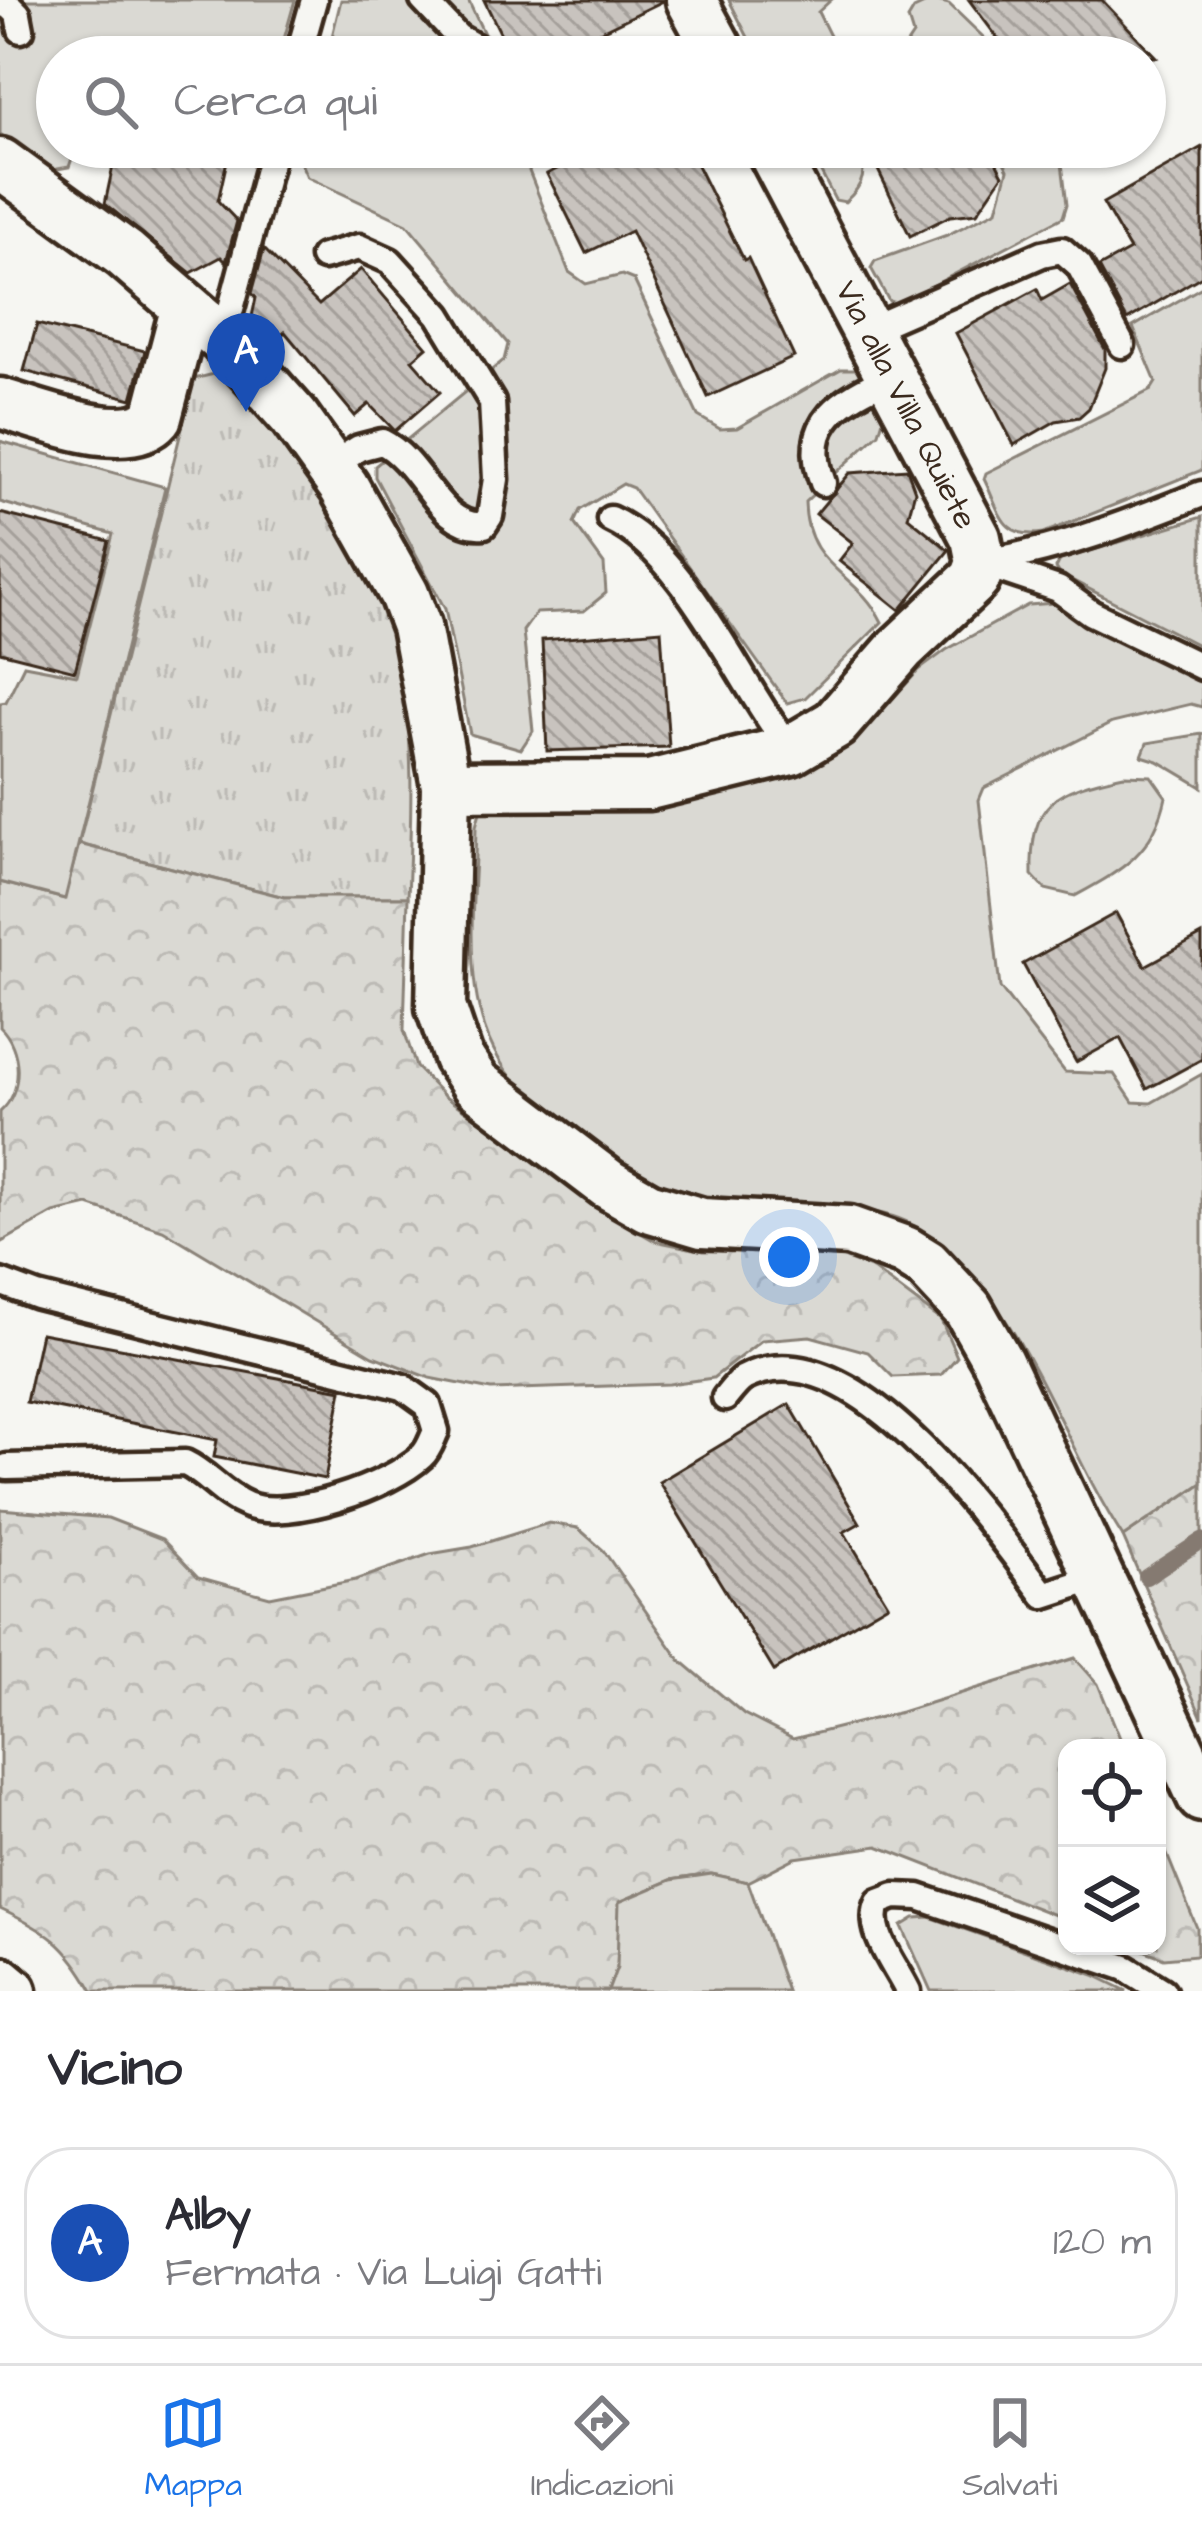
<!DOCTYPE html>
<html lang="it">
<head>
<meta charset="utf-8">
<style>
	:root { --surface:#fff; --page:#f2f2f3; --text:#2b2b33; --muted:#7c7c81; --line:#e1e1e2; --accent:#1a73e8 }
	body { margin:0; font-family:"Architects Daughter",sans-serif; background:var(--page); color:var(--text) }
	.controls { position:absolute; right:36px; bottom:36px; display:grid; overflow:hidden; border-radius:24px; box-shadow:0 3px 9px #0004 }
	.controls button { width:108px; height:108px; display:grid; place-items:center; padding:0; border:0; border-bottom:3px solid var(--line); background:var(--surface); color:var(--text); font:60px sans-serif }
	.you { position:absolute; left:789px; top:1257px; width:42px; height:42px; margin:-30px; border:9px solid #fff; border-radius:50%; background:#1a73e8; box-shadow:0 0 0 18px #1a73e833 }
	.badge { display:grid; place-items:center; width:78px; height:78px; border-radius:50%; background:var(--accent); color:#fff; font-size:39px; font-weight:700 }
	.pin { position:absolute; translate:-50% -99px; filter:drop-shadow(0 3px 6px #0008) }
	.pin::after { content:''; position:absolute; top:63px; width:42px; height:36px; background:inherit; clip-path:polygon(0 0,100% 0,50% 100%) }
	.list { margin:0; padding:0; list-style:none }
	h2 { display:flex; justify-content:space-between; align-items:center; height:156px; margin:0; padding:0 48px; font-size:51px }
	h2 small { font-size:39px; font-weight:400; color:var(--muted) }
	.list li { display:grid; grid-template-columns:78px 1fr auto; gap:36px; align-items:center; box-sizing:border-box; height:192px; margin:0 24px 24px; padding:0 24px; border:3px solid var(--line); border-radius:48px }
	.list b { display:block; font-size:45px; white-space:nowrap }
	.list p { margin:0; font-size:39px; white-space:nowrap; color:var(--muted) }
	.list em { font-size:39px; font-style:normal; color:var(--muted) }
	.icon { flex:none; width:66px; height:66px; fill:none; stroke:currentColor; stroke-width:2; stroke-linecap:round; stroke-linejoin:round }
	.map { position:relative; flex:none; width:1202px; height:1991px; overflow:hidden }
	.search { position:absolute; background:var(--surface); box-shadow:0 3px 9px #0004; left:36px; right:36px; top:36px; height:132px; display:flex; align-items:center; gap:30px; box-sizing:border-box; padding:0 42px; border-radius:66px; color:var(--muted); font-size:45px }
	.sheet { height:372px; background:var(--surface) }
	nav { display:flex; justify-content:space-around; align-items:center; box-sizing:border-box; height:168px; border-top:3px solid var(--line); background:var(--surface); font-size:33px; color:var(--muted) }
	nav a { display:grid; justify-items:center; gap:6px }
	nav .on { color:var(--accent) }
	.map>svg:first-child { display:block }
</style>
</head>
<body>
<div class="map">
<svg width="1202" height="1991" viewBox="0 0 1202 1991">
	<defs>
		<pattern id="grass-tufts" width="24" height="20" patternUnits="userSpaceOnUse" patternTransform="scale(3)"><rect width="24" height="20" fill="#dad9d3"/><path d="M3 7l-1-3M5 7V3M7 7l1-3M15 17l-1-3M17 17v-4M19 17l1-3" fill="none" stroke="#bcbab5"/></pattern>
		<pattern id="forest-crowns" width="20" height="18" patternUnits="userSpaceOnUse" patternTransform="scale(3)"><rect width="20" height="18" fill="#dad9d3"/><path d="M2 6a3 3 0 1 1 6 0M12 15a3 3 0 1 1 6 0" fill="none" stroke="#bcbab5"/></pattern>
		<pattern id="building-back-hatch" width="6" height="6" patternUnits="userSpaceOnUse" patternTransform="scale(3)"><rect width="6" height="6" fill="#c8c3be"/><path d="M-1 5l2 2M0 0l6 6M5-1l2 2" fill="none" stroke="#a49f9a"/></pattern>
	</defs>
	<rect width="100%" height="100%" fill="#f6f6f2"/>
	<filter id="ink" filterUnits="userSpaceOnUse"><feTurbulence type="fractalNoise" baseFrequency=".00833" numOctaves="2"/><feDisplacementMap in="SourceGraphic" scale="24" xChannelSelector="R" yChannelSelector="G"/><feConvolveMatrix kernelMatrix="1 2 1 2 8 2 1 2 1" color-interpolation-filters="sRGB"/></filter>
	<g filter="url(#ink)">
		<path fill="url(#grass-tufts)" stroke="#8a8278" stroke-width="3" d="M214 374 232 376C295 453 384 568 401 668 415 743 411 821 408 897H284L79 844 194 379Z"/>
		<g fill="url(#forest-crowns)" stroke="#8a8278" stroke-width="3">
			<path d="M79 844 284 897H408L404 1030 416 1067 445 1097 559 1174 613 1217 655 1241 704 1251 823 1250 873 1269 941 1320 957 1357 941 1375 893 1377 868 1352 810 1336 762 1340 713 1378 669 1384 491 1390 430 1378 373 1356 163 1230 88 1205 54 1213 0 1243V1112C24 1091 22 1048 0 1027V882L64 899Z"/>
			<path d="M1202 1483V1718L1123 1537Z"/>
			<path d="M0 1509 108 1518 162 1539 198 1577 270 1597 356 1580 430 1554 472 1547 549 1523 578 1528 603 1550 680 1660 744 1714 793 1739 901 1712 1075 1658 1098 1684 1124 1748H1067V1920L878 1846 795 1858 748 1882 711 1874 671 1880 620 1902 617 1967 608 1991H93C67 1944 47 1931 0 1909Z"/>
			<path d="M1157 1830 1197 1928V1955L1164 1958 1133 1946H1157Z"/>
		</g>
		<g fill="#dad9d3" stroke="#8a8278" stroke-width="3">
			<path d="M0 0H295L279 57H57V147H76L69 167 52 170 0 134Z"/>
			<path d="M341 0H468L495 57H327Z"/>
			<path d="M729 0H831L818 12 831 38 830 49 814 57H758Z"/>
			<path d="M933 0 949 4 1004 57H886L905 47 913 35 908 19 914 9Z"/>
			<path d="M304 147H538L529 171 569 272 586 284 622 275 634 280 698 416 720 429 737 428 841 369H860L884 416 879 433 805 502C806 569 856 570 882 622L805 698 787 703 633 488 623 484 580 510 574 523 604 564 606 593 584 611 536 613 523 631 533 731 521 749 470 734 445 609 375 477V466L504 360 508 344 407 224 307 177 301 163Z"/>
			<path d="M808 147H858C867 172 865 184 845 202L835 200Z"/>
			<path d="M996 147H1060L1067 204 1063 217 898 304 889 301 871 268 875 261 947 235 997 210 1008 170Z"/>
			<path d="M1202 287V470L1044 533C1001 540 1001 513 984 479L986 473 1151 390 1156 382 1133 327Z"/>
			<path d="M0 441 165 487 65 899 0 882V703L6 702 24 665 77 675 113 534 0 502Z"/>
			<path d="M1202 517V647L1060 574 1056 568 1060 560Z"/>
			<path d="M1055 603 1202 679V707L1191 704 1112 723 984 788 979 800 1000 988 1065 1072 1114 1074 1133 1102 1151 1103 1202 1074V1483L1123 1537C1055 1432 1022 1292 911 1224 869 1200 763 1206 712 1203 667 1200 635 1174 600 1149 573 1130 543 1111 520 1087 454 1019 475 912 476 826L480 812 495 808 565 811 654 806 720 794 823 763 864 730 919 670 946 650 1028 605Z"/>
			<path d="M1202 734V787L1158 761 1142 756 1147 743Z"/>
			<path d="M1124 775 1151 776 1166 797C1154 853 1122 870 1075 896L1045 889 1032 875C1030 800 1055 790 1124 775Z"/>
			<path d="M712 1874 748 1882 787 1991H608L617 1967 619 1902 671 1880Z"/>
			<path d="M930 1917 1094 1975 1127 1991H931L902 1926 915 1918Z"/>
		</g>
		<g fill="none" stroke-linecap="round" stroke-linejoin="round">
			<path stroke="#857a71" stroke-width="16" d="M1146 1577 1202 1540"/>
		</g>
		<g fill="url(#building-back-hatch)" stroke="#3b2a1e" stroke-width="3">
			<path d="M484 0H663V1L548 57H512Z"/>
			<path d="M969 0H1102L1156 57H1012Z"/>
			<path d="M117 147H192L228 156 218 201 237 221 226 262 221 257 191 273 105 204Z"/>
			<path d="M601 147H688L744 260 748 258 794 357 708 397 631 231 586 253 547 174Z"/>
			<path d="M867 147H988L1003 175 977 213 950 216 910 236Z"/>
			<path d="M1202 147V276L1127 320 1099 267 1130 250 1103 203Z"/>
			<path d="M264 249 319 305 361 269 427 347 412 360 440 392 395 431 369 404 355 416 285 332 269 346 250 326 256 298 252 293Z"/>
			<path d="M1070 284 1105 349V368L1089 408 1079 417 1056 421 1014 445 956 333 1037 289 1042 300Z"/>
			<path d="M37 324 145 351 132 399 24 371Z"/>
			<path d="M907 469 915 491 908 517 949 550 900 610 839 561 853 543 816 514 850 473Z"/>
			<path d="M0 513 109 541 75 671 0 652Z"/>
			<path d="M661 630 669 747 547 751 542 640Z"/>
			<path d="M1116 913 1145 966 1202 935V1059L1147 1089 1120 1038 1076 1062 1023 964Z"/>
			<path d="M41 1333 342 1390 325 1479 214 1457 217 1440 26 1402Z"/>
			<path d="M789 1404 860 1523 844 1532 888 1604 774 1671 659 1482Z"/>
		</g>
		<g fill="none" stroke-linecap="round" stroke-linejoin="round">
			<g stroke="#3b2a1e" stroke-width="33">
				<g id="service">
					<path d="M423 0 458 37 493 57"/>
					<path d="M0 5 7 3 18 14 21 30"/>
					<path d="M298 57 314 0"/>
					<path d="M323 257 359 247 390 261 439 315 492 402 496 479 490 516 484 525C438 530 424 463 382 442L359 448 330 466"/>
					<path d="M868 330 1042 254 1062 250 1079 265 1122 345"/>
					<path d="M223 339 274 147"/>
					<path d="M823 483C799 420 844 399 892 376"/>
					<path d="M610 519C687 554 739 685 791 750"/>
					<path d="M989 561C1064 549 1132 521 1202 494"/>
					<path d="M981 563 1058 589 1091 613 1202 667"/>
					<path d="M0 1282 37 1296 403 1387 428 1405 436 1431C432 1439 429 1450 422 1456 390 1486 289 1522 247 1505 222 1495 208 1474 185 1463L7 1467"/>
					<path d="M725 1398C730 1392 737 1382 744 1378 850 1322 992 1526 1044 1595L1099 1577"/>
					<path d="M908 1991C896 1965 865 1930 879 1902L895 1896 919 1897 1126 1968 1163 1991"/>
				</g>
			</g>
			<g stroke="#3b2a1e" stroke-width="57">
				<g id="minor">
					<path d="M691 0 722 57"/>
					<path d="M0 163 125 254 223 339 252 370 294 417 344 487 404 594 416 626 446 786 441 1007 458 1057 476 1084 608 1184 648 1207 702 1223 849 1231 905 1251 926 1264 968 1309 998 1362 1202 1797"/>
					<path d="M0 403C39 414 128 451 157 417L185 310"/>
					<path d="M446 786 649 785 791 750 835 724 901 648 975 579 981 563 976 538 770 147"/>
					<path d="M0 1981 12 1991"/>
				</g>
			</g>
			<use href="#service" stroke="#f6f6f2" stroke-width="24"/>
			<use href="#minor" stroke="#f6f6f2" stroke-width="48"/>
		</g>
	</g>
	<g text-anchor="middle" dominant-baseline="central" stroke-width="10" stroke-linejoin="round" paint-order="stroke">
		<g font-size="33" fill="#3b2a1e" stroke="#f6f6f2">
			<text transform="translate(906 405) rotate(63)">Via alla Villa Quiete</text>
		</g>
	</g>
</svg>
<div class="controls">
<button><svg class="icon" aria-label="locate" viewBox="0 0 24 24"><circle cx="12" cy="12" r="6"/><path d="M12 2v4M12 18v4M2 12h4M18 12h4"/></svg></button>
<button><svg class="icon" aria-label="layers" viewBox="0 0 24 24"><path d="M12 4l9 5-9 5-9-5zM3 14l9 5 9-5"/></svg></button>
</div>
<div class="you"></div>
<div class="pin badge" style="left:246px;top:412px;background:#1a4fb4">A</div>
<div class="search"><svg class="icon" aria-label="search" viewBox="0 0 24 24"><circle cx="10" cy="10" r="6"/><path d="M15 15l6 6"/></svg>Cerca qui</div>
</div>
<section class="sheet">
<h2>Vicino<small></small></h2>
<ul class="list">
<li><span class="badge" style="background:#1a4fb4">A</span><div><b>Alby</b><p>Fermata · Via Luigi Gatti</p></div><em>120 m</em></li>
</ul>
</section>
<nav>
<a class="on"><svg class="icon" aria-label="map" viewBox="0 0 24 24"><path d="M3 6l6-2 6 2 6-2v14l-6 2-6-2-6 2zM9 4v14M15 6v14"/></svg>Mappa</a>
<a><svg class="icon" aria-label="directions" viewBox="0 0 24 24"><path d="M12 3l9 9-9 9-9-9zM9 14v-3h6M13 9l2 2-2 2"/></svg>Indicazioni</a>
<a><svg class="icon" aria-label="saved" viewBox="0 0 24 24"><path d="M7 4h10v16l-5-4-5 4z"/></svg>Salvati</a>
</nav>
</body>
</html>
